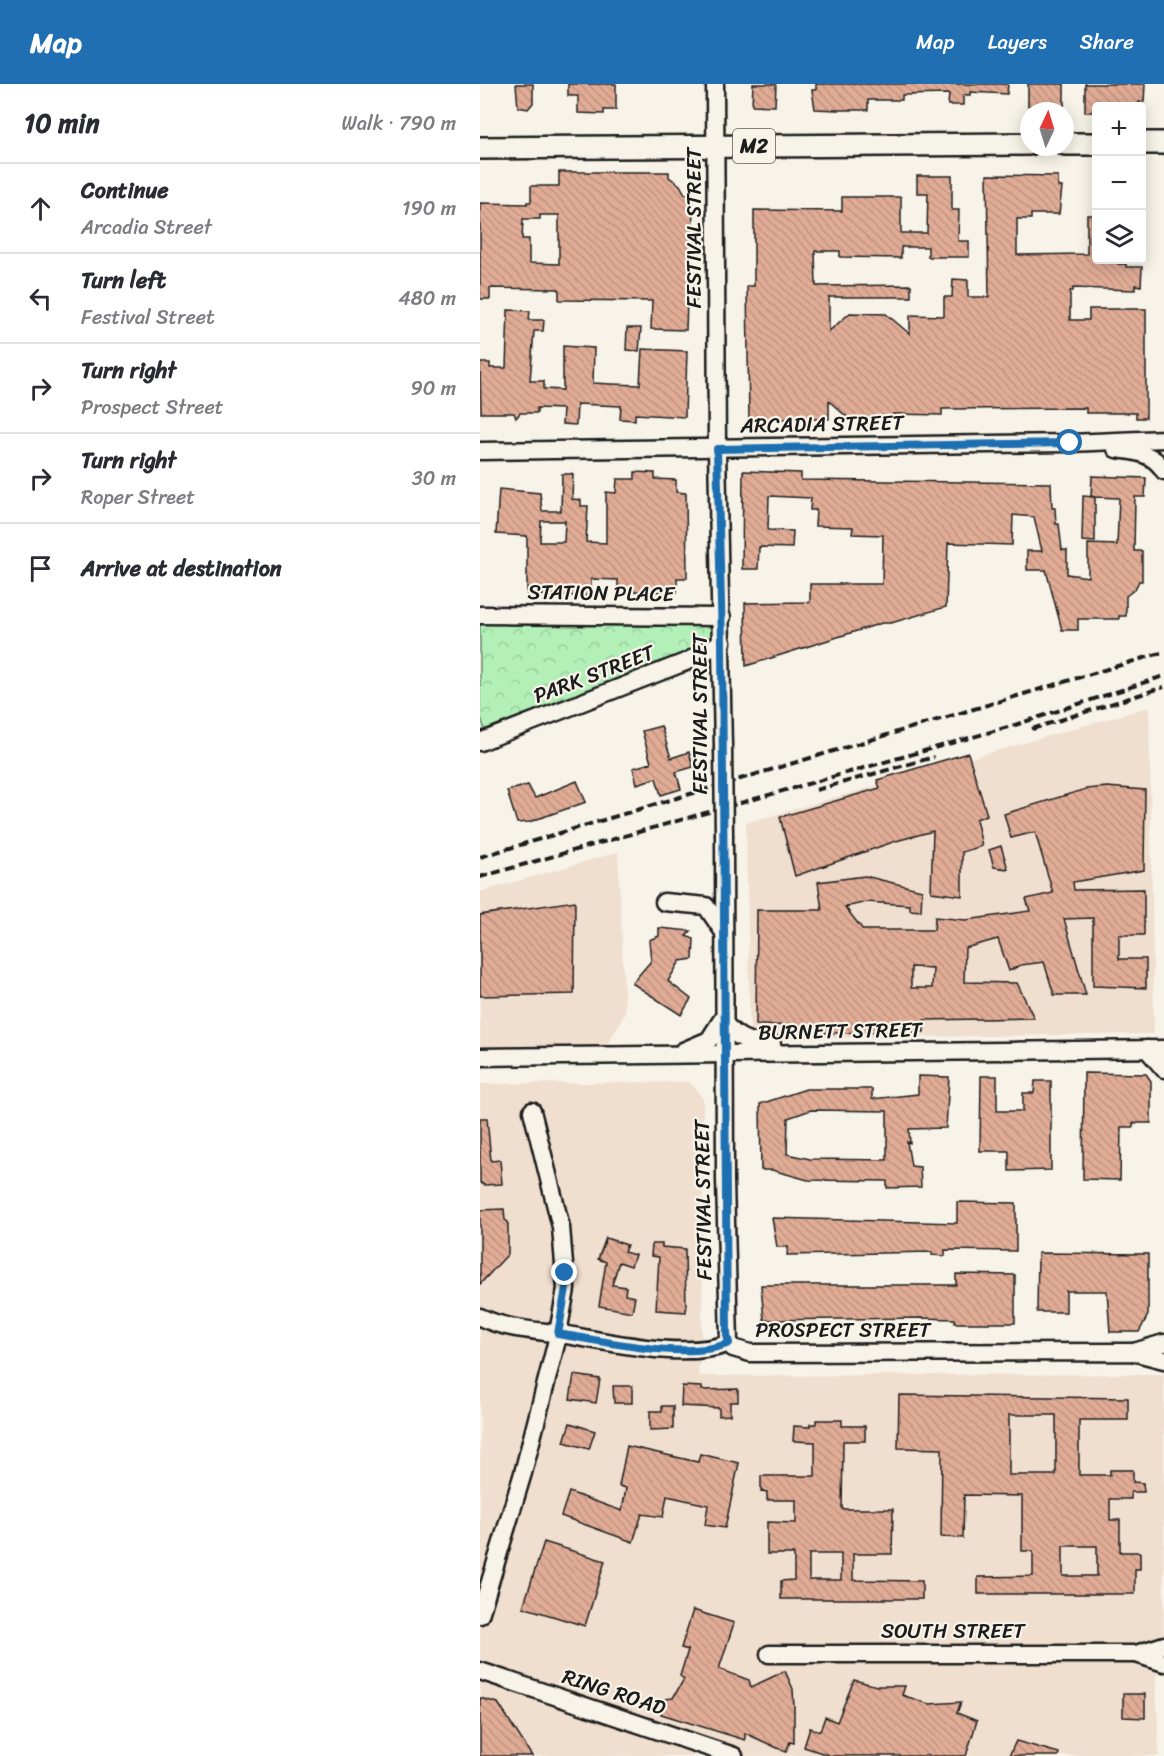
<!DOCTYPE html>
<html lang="en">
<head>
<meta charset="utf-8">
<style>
	:root { --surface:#fff; --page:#f7f7f7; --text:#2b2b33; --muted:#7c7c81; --line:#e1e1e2; --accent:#1f6fb2 }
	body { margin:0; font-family:Sriracha,sans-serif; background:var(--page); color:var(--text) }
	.controls { position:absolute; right:18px; top:18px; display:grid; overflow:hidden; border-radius:6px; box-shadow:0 3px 15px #0003 }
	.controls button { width:54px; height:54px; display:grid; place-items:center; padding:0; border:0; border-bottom:2px solid var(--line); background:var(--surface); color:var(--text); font:30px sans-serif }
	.compass { position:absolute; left:540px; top:18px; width:54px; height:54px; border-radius:50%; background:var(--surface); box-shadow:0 3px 15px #0003; rotate:4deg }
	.stop { position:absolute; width:18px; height:18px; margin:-14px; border:4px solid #1f6fb2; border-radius:50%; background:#fff }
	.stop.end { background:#1f6fb2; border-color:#fff; box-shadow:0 2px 6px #0008 }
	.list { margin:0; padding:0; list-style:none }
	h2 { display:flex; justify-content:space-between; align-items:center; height:78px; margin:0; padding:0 24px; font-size:26px }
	h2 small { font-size:20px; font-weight:400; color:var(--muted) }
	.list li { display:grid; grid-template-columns:39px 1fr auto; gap:18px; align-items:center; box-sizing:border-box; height:90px; padding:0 24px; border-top:2px solid var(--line) }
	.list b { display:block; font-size:22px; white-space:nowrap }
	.list p { margin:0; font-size:20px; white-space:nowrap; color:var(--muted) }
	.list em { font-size:20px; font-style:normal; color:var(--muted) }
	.icon { flex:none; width:33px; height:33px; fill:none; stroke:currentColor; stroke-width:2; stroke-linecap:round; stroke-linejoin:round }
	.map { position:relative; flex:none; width:684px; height:1672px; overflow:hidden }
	header { display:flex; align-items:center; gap:36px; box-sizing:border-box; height:84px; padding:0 30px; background:var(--accent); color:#fff }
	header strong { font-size:28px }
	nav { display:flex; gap:33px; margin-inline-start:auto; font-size:21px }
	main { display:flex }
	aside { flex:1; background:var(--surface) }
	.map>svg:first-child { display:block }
</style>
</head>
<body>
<header>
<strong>Map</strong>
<nav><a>Map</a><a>Layers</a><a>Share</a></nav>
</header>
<main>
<aside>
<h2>10 min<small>Walk · 790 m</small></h2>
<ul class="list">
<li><svg class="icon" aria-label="ahead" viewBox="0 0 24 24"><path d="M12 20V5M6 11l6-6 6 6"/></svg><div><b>Continue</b><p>Arcadia Street</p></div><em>190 m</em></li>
<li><svg class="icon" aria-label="left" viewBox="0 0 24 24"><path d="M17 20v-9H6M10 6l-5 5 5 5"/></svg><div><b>Turn left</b><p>Festival Street</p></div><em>480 m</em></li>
<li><svg class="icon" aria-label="right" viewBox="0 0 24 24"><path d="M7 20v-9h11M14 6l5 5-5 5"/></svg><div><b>Turn right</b><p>Prospect Street</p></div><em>90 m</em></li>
<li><svg class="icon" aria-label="right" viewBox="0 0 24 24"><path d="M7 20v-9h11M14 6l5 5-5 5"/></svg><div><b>Turn right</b><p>Roper Street</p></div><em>30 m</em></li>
<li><svg class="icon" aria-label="arrive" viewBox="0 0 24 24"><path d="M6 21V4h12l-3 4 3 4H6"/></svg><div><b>Arrive at destination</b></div></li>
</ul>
</aside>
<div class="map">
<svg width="684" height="1672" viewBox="0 0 684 1672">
	<defs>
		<pattern id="park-crowns" width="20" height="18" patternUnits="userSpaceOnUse" patternTransform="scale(1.5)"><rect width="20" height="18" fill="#b2f0b7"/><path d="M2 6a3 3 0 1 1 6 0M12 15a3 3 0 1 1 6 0" fill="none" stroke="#98cd9d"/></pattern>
		<pattern id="building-back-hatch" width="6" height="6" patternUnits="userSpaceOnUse" patternTransform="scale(1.5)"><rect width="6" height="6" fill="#e1ac96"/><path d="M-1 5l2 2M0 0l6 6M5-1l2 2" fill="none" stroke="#c09381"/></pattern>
	</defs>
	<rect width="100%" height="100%" fill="#f7f3e8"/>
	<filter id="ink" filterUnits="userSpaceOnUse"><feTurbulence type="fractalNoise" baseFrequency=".0167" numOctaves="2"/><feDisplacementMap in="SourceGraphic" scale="12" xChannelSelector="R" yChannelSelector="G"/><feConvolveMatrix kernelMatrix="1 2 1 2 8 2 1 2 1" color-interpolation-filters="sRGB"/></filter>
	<g filter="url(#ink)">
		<g fill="#f0decf">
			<path d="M669 623 674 950 270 955 266 739Z"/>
			<path d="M138 768 145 929 125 965 0 967V808Z"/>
			<path d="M210 998 223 1015 222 1246 218 1292 684 1290V1585L676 1592 679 1672H0V1000Z"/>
		</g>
		<path fill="url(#park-crowns)" stroke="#67866a" stroke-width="1.5" d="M0 539 232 540 231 552 187 579 6 650 0 630Z"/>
		<g fill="url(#building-back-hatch)" stroke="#1c1c1c" stroke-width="1.5" fill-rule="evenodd">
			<path d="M36 0H53V19L48 25 38 23Z"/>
			<path d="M88 0H136V26H124V30L98 29V12H88Z"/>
			<path d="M273 0H296L295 22 272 21Z"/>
			<path d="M336 0H528L527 10 490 8V11H483V21H468L469 10 422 11V16H388V26H357L335 25 332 6H336Z"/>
			<path d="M548 0H584V23L548 22Z"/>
			<path d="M605 0H665L664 18H659V22H616V28H605Z"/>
			<path d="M79 88H189V93L200 101 205 110H213L212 188H217L216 217H207L206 246 171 245 172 217 79 216V205L10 204V215H0V119L47 120V118H51V102H79ZM60 131H79V180L49 179V155H42L43 135H60Z"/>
			<path d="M507 91 578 92V103H582L579 130H551V135H537V171L607 170V131H616V176H638V180H646V183H662L661 202 655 201V206L593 204V207H590V236H609V225H666V334H656V329H606V324L462 325V331L413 330 408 334H368L349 317V335H269L267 202H274V126L362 127V113H421V149H447L448 109H437V92H472V126H479L478 157H489V173H448V163H421V174L360 173V167H335L336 202 431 201V213H349V247L370 229 406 230 430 250V231L464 232V213H472L473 195 488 196V213H509Z"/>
			<path d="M28 226 50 227 49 236H64L63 247H54L50 297H64V305L83 306V262L114 264 113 299 131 300 160 301 162 265 207 267 205 333 155 330V336L140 335 141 322 97 320 96 341 82 340 83 325 57 324V329H40L36 334 34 329H1L0 279H10V284H26Z"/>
			<path d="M147 244H161L159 267 146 266Z"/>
			<path d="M263 387 321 389V396L571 399 572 424H575L576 440H579L582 466H587V490L608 493V460L637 461 639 414 615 413V458L602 457 603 412 615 413 611 412 612 392 666 394 665 413H655L654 467H662V497H659L655 505 646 512V532H639V535H598V546H582L566 486H547V467H562L554 433 533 431 532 461 468 459 466 523 411 539H402L266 582 265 519 330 518V500H402L403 451 372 450 373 443 335 442 336 426H330L331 414 289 412 288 446 313 447 312 464 279 463 278 485H262Z"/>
			<path d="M155 388 175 389V395L196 396V408L206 409 207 494H197V508L138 507V496L111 495V512L47 511V452L16 450 19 405 60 409 62 427H81L82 390H93L92 415 101 416V422H108L106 458 126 459V408L136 409 137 395H155ZM61 437H85L84 458H60Z"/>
			<path d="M181 642 191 674 209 668 213 683 196 688 201 705 181 711 176 694 157 700 153 684 171 679 162 647Z"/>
			<path d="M488 669 507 731 496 735 502 762 482 768V812L451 808 453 747 416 757 315 792 300 733 400 704 397 696Z"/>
			<path d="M97 697 106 718 49 738 37 739 27 707 48 701 55 714Z"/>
			<path d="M627 703 665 706 664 786 593 798 594 806 664 805V851H639V875H666V904L613 902V834L584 835 606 911H574L564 878 541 881 529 887 518 855 485 864 484 898 537 899 554 934 444 936V948L340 949V942L276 941 277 826H342L338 798 385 792 442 806 441 827 430 826V821L387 818 365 823 383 846H454L455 833 486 836 550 827 546 815 573 809 555 748 531 754 524 730 606 705ZM431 883 453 884 452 904H431Z"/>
			<path d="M521 762 528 785 514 783 509 766Z"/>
			<path d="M95 817 94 910 0 912V831Z"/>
			<path d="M179 844 211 847 206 852 214 855 213 875 200 877 188 897 211 915 201 931 152 899 171 877 169 856 179 852Z"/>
			<path d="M604 989 666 990 671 997V1039H653V1043H641L640 1096 603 1095Z"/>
			<path d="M438 992 469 993 466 1044 429 1045 430 1059 427 1058 431 1082 440 1083 441 1103 407 1104V1097L328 1096 292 1086H281L280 1020 326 1005H392V1015L438 1010ZM331 1026 407 1027V1076L330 1075 307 1070 308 1034Z"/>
			<path d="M501 992H517V1027H543V1009H554L555 997H571V1086L529 1087V1067H500Z"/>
			<path d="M0 1034H7L11 1077 20 1076 22 1100 4 1101 0 1098Z"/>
			<path d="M477 1118 536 1119V1167L465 1166V1172L452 1171V1168L307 1171 308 1163H297L292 1134 477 1139Z"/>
			<path d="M24 1125 25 1136 28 1138V1170L0 1200V1126Z"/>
			<path d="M126 1154 147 1161 144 1168 155 1171 151 1182 139 1178 132 1201 146 1203 145 1211 155 1213 152 1228 119 1222 126 1178 118 1175Z"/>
			<path d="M172 1160H182V1163L205 1165 206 1228 176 1226 179 1173 171 1172Z"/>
			<path d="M558 1169 668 1170V1231L659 1248H630L627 1207H586V1228H557Z"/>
			<path d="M476 1190 535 1191V1239H475V1235L440 1234 284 1236 281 1201H476Z"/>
			<path d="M94 1291 120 1295 116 1319 90 1315Z"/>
			<path d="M133 1302H152V1319H134Z"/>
			<path d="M202 1302 222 1303V1306L258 1305V1318H250V1331L239 1332V1324L201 1322Z"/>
			<path d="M419 1311 648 1314V1336H599V1391H630V1386H653V1398L663 1399 664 1408H651V1415H630V1436H640V1468H660V1485H655V1510H498V1493L553 1492V1467H542V1412L484 1411 483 1454 461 1453 462 1365 418 1364ZM529 1331H576V1391H529ZM583 1462H617V1492H583Z"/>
			<path d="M182 1322H193V1345L170 1346V1327H182Z"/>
			<path d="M336 1336H362V1342H385V1357H363L362 1425H413L412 1470H373V1496L442 1497V1515H301V1497L314 1496V1470H287V1438L316 1439V1416H287V1408L281 1407V1392H335V1358L313 1357 314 1342 330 1343V1340H336ZM329 1470H361V1496H329Z"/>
			<path d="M90 1339 115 1347 109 1365 84 1358Z"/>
			<path d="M147 1362 218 1378 220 1370 259 1379 245 1444 225 1441 228 1421 187 1412 183 1433 162 1430 153 1458 81 1432 89 1408 142 1427 146 1404 139 1402Z"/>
			<path d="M64 1458 125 1477 105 1542 43 1523Z"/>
			<path d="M213 1526 254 1539 239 1585 269 1596 271 1603 305 1587 313 1605 314 1624V1659L310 1658 306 1668 265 1649V1656L181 1630 185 1615 193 1614 204 1595 200 1592 208 1566 201 1564Z"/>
			<path d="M374 1596 397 1602H425L422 1611 449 1620 481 1618 477 1629 497 1637 486 1672H351L324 1663 330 1644 340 1647 345 1633 357 1638Z"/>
			<path d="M643 1610H665V1634L643 1633Z"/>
			<path d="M0 1614 18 1619 52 1672H0Z"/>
			<path d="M536 1657 579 1669 578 1672H529Z"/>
		</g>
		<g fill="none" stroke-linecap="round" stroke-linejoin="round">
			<g stroke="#1c1c1c" stroke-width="21">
				<g id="minor">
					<path d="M235 0 237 365 243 663"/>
					<path d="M636 365C655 367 674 369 684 387"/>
					<path d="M0 367 590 359 684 355"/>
					<path d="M0 531 242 533"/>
					<path d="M0 658 208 577 242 558"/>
					<path d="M244 752 245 1096 249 1259"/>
					<path d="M184 818 226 822 243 847"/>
					<path d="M244 939C259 956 269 959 292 960"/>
					<path d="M667 965 684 985"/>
					<path d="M203 967 229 956 243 934"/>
					<path d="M0 973 684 965"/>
					<path d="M0 1233C25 1245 53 1246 81 1250 126 1257 207 1277 249 1259"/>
					<path d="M249 1259 253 1264 270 1269 653 1268 684 1276"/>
					<path d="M654 1268 684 1259"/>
					<path d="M0 1531 43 1389 76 1260 86 1205 81 1143 52 1027"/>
					<path d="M289 1570H656L684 1561"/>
					<path d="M656 1570 684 1579"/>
					<path d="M0 1587 254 1672"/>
				</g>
			</g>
			<g stroke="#1c1c1c" stroke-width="26">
				<g id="major">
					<path d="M662 59H684"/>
					<path d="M585 60H616"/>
					<path d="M0 64 549 60"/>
				</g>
			</g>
			<use href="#minor" stroke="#f7f3e8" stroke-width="16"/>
			<use href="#major" stroke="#f7f3e8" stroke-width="21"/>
			<g stroke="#1c1c1c" stroke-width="4" stroke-dasharray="9 4.5" stroke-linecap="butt">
				<path d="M552 645 684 603"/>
				<path d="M336 706 454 673"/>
				<path d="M0 773 684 568"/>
				<path d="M0 793 535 641 684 592"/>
			</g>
			<g stroke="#1c1c1c" stroke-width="21" stroke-linecap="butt">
				<path id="minor-bridge" d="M243 663 244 752"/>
			</g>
			<use href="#minor-bridge" stroke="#f7f3e8" stroke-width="16"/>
		</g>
	</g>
	<g fill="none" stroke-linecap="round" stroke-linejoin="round" filter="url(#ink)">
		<path stroke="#1f6fb2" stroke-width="8" d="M85 1189 86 1204 78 1250C123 1257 208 1277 249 1259L247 1251 242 558 237 365 590 359"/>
	</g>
	<g text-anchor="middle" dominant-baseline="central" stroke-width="4.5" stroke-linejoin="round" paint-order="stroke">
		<rect fill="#f7f3e8" stroke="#5e5c59" stroke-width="1.5" x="253" y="45" width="42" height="34" rx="4.5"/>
		<g font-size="20" font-weight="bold" fill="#1c1c1c">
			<text x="274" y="62">M2</text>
		</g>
		<g font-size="21" fill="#1c1c1c" stroke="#f7f3e8">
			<text transform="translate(214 144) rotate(-90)">FESTIVAL STREET</text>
			<text transform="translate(342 340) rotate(-1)">ARCADIA STREET</text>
			<text transform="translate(121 509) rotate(1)">STATION PLACE</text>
			<text transform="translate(114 590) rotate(-21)">PARK STREET</text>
			<text transform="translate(220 630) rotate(-90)">FESTIVAL STREET</text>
			<text transform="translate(360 947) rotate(-1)">BURNETT STREET</text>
			<text transform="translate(223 1116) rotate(-91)">FESTIVAL STREET</text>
			<text x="363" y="1246">PROSPECT STREET</text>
			<text x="473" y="1547">SOUTH STREET</text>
			<text transform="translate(134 1608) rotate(18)">RING ROAD</text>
		</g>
	</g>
</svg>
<div class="controls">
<button>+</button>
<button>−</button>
<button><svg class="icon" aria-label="layers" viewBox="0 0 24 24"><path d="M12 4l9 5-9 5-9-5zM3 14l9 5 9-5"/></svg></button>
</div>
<svg class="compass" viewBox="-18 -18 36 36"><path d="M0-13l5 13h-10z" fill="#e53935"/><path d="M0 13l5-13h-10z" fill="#7c7c81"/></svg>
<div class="stop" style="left:590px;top:359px"></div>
<div class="stop end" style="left:85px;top:1189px"></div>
</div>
</main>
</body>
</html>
